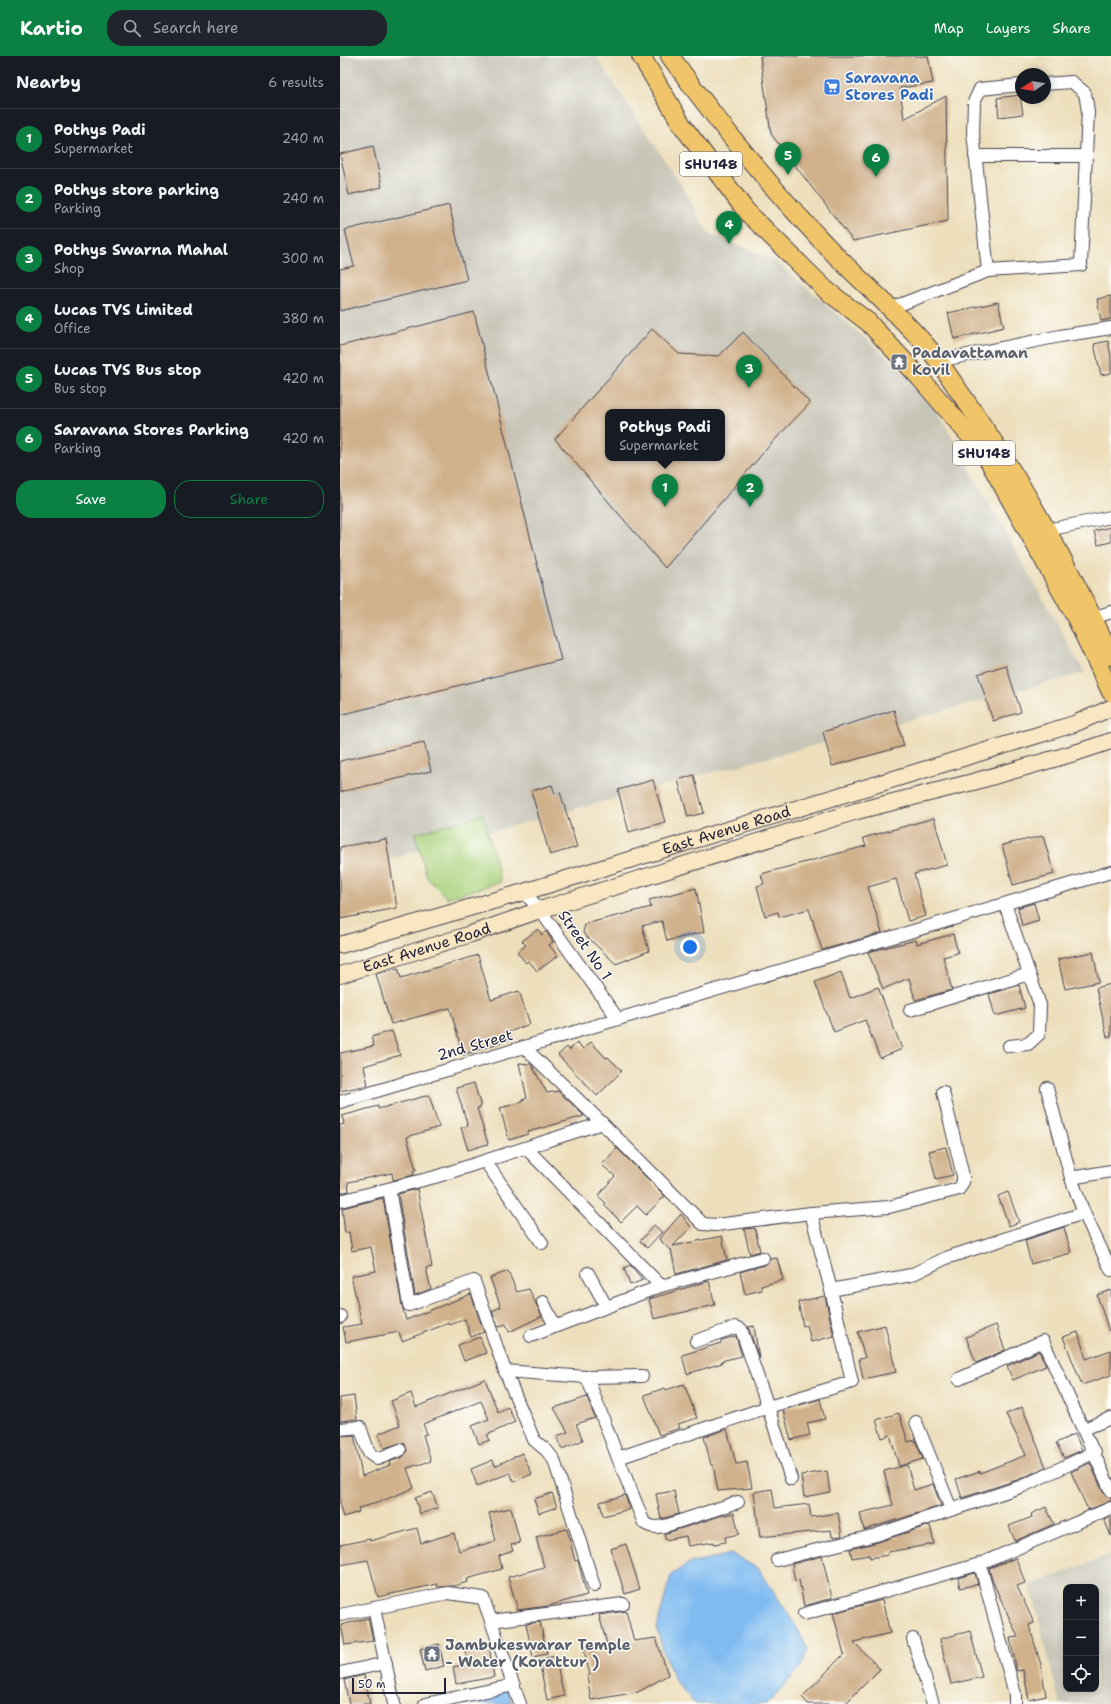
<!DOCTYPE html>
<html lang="en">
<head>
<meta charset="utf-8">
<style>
	:root { --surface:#171b24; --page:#20242c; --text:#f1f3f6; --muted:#9ea1a6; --line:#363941; --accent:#0b8043 }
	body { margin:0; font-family:"Shantell Sans",sans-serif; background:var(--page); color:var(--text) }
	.controls { position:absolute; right:12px; bottom:12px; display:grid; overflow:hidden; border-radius:8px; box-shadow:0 2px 6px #0003 }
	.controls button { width:36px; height:36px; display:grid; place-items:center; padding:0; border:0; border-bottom:1px solid var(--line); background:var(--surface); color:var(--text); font:20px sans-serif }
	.compass { position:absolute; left:675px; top:12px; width:36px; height:36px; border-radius:50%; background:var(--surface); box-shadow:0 2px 6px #0003; rotate:258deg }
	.scale { position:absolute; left:12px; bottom:10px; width:94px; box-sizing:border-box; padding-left:4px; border:2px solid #22223b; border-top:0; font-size:11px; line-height:14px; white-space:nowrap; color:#22223b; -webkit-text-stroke:3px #fdfcf7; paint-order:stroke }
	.you { position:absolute; left:350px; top:891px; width:14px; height:14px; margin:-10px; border:3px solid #fff; border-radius:50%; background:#1a73e8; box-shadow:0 0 0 6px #1a73e833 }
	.badge { display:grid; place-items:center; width:26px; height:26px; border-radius:50%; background:var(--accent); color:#fff; font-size:13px; font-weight:700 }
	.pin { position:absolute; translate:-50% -33px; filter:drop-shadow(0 1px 2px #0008) }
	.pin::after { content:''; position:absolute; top:21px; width:14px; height:12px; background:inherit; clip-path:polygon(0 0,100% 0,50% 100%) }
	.popup { position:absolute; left:265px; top:353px; width:120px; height:52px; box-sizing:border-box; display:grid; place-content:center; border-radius:8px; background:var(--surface); filter:drop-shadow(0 1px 3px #0005); font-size:13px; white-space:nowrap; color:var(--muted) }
	.popup b { font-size:15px; color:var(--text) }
	.popup::after { content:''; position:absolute; left:50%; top:100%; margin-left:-8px; border:8px solid transparent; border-top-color:var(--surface) }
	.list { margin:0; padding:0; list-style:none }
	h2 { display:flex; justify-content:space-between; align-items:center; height:52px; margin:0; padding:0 16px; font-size:17px }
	h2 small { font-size:13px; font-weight:400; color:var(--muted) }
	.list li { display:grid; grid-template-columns:26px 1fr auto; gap:12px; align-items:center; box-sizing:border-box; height:60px; padding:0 16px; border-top:1px solid var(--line) }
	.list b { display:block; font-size:15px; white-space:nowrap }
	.list p { margin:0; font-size:13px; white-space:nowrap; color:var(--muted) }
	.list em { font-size:13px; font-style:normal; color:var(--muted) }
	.actions { display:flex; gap:8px; padding:12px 16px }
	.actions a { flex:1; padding:9px 0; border:1px solid var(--accent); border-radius:16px; text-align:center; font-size:14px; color:var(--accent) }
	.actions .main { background:var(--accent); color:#fff }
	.icon { flex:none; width:22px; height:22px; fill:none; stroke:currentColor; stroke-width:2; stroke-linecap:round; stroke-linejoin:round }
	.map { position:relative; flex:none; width:771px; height:1648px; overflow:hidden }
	header { display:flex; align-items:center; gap:24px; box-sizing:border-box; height:56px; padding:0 20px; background:var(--accent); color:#fff }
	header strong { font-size:19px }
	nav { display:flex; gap:22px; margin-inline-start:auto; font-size:14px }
	.search { width:280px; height:36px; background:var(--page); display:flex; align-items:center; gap:10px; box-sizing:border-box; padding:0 14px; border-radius:16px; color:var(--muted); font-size:15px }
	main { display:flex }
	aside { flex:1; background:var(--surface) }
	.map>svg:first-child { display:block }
</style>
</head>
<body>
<header>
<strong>Kartio</strong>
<div class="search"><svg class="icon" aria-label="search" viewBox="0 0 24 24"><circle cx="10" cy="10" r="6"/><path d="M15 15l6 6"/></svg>Search here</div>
<nav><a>Map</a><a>Layers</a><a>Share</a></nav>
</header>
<main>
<aside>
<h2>Nearby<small>6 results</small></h2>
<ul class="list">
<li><span class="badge">1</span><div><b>Pothys Padi</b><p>Supermarket</p></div><em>240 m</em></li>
<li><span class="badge">2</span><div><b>Pothys store parking</b><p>Parking</p></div><em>240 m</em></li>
<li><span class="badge">3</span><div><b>Pothys Swarna Mahal</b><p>Shop</p></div><em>300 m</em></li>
<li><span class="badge">4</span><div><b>Lucas TVS Limited</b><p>Office</p></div><em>380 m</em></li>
<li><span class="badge">5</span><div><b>Lucas TVS Bus stop</b><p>Bus stop</p></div><em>420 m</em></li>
<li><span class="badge">6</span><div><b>Saravana Stores Parking</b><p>Parking</p></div><em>420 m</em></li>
</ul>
<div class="actions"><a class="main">Save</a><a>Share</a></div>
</aside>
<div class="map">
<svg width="771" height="1648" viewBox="0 0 771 1648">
	<rect width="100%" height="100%" fill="#fdfcf7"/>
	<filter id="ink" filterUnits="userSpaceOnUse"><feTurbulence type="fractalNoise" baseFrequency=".025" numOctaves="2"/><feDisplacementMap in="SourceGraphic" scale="8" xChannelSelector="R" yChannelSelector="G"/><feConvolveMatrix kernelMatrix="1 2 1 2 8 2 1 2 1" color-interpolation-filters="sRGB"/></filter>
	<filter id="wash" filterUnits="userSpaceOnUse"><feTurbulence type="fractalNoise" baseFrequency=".012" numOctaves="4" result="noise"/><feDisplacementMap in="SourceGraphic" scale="16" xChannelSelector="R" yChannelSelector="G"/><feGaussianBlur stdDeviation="0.9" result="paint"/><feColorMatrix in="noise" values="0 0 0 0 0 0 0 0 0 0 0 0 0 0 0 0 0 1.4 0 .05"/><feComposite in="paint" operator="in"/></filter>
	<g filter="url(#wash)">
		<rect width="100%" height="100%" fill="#eddfbc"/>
		<g fill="#c7c5b8" fill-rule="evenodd">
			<path d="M0 0H256L345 135 368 177 434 204 585 334 745 617 0 816ZM268 356H382V402H268Z"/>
			<path d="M771 1498V1648H720L690 1529ZM726 1531H756V1633H726Z"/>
		</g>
		<path fill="#a8d17c" stroke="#657a5c" d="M143 758 161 826 107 842 87 822 75 778Z"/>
		<g fill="#7fbbf1" stroke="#506e96">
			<path d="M392 1498 419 1513 456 1570 468 1594 460 1613 426 1648H355L335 1625 324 1598 317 1573 319 1563 331 1519 349 1507Z"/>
			<path d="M166 1631 172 1648H81Z"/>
		</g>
		<g id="blocks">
			<g fill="#d0b18c" fill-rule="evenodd">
				<path d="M420 0H588L593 27 560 32 564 63 606 40 608 165 513 185 431 78Z"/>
				<path d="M680 39 683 58 659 61 657 42Z"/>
				<path d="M33 90 42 131 9 139 0 98Z"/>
				<path d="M109 149 127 224 0 255V213L14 210 5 174Z"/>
				<path d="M771 240V263L761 265 757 243Z"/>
				<path d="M658 246 664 271 614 283 608 257Z"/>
				<path d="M134 256 221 604 0 659V290Z"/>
				<path d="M312 273 339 298 379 300 403 276 470 347 429 390 325 512 215 383ZM268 356H382V402H268Z"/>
				<path d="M768 285 771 300V317L761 319 754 288Z"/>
				<path d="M771 471V486L758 489 754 475Z"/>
				<path d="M666 609 681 656 653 665 638 618Z"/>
				<path d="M554 654 564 690 492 710 483 676Z"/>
				<path d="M84 686 91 715 0 736V705Z"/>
				<path d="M354 719 364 757 348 761 338 724Z"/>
				<path d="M313 724 325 766 289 776 278 734Z"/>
				<path d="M212 729 215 738 220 736 237 791 210 799 191 735Z"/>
				<path d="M594 762 607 809 574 818 586 860 568 865 556 823 528 831 542 877 482 894 469 853 439 861 438 856 425 860 417 830 424 828 421 818 526 790 523 782Z"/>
				<path d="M703 780 714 818 673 829 662 789Z"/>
				<path d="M46 783 57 852 0 863V791Z"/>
				<path d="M356 832 364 876 327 885 322 865 302 870 309 895 276 908 243 877 245 868 311 851 309 844Z"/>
				<path d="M694 847 699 865 682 870 678 852Z"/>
				<path d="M198 873 202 879 206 875 213 886 209 889 218 900 197 915 189 905 186 907 177 896 186 889 182 885Z"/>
				<path d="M613 878 618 897 603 901 612 934 575 944 569 922 543 933 528 896 576 884 577 888Z"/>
				<path d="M753 896 759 926 725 933 718 903Z"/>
				<path d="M138 899 151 944 179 935 190 968 169 976 171 983 123 999 110 952 51 968 36 918 58 912 61 922Z"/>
				<path d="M501 916 510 942 538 931 562 993 540 1002 525 964 494 976 475 926Z"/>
				<path d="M771 928V981H767L756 932Z"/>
				<path d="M679 929 685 952 655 960 649 938Z"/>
				<path d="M52 975 60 999 24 1010 28 1029 0 1035V997L34 990 31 981Z"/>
				<path d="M251 986 266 1002 268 1001 282 1015 257 1040 218 999 227 991 229 994 237 987 243 993Z"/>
				<path d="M179 1007 191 1008 207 1037 218 1035 244 1060 188 1076V1078L169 1084 160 1052 183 1046 182 1044 187 1042Z"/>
				<path d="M134 1027 141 1051 137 1052 148 1088 128 1094 121 1072 128 1070 116 1032Z"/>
				<path d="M89 1039 99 1071 67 1081 76 1114 73 1115 74 1119 53 1124 52 1117 8 1126 9 1135 0 1137V1069L4 1068 2 1060 38 1050V1053Z"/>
				<path d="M606 1091 613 1119 596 1123 589 1095Z"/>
				<path d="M277 1092 325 1140 306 1159 297 1150 281 1166 264 1149 266 1147 258 1140 275 1120 262 1109Z"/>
				<path d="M77 1133 92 1211 86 1212 91 1233 75 1239 58 1138Z"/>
				<path d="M668 1136 679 1166 669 1170 658 1140Z"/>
				<path d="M43 1142 62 1250 66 1264 131 1238 144 1276 131 1281 125 1263 110 1269 109 1267 62 1285 59 1276 6 1286 3 1271 22 1268 11 1220 36 1215 31 1191 12 1195 9 1176 5 1177 2 1152Z"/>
				<path d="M341 1158 351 1171 333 1190 382 1180 387 1204 336 1218 331 1193 330 1194 319 1183Z"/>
				<path d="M314 1169 322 1176 307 1192 300 1185Z"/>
				<path d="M724 1171 731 1197 691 1208 685 1184Z"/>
				<path d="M415 1172 420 1195 410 1198 404 1173Z"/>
				<path d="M437 1202 443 1224 421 1230 422 1234 405 1238 400 1216 425 1209 430 1203Z"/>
				<path d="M290 1209 303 1224 290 1229 284 1212Z"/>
				<path d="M168 1215 177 1236 189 1233 202 1260 169 1276 166 1268 158 1271 152 1255 161 1251 150 1222Z"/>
				<path d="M369 1225 375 1249 314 1263 309 1243Z"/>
				<path d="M771 1234V1275H769L757 1239Z"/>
				<path d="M485 1240 494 1280 471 1286 467 1269 463 1270 458 1246Z"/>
				<path d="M545 1269 556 1316 523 1323 519 1303 525 1302 518 1276Z"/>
				<path d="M656 1269 665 1294 636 1307 626 1281Z"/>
				<path d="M414 1270 419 1302 408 1271Z"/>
				<path d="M738 1276 746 1303 771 1294V1319L742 1329 723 1281Z"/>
				<path d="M396 1280 402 1300 381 1305 382 1307 347 1318 342 1299 381 1287V1284Z"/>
				<path d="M140 1281 146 1297 124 1305 118 1289Z"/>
				<path d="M699 1295 706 1310 673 1324 667 1310Z"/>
				<path d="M145 1323 158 1356 168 1351 175 1366 147 1379 150 1384 139 1388 132 1370 149 1363 141 1345 83 1368 87 1378 83 1379 91 1405 67 1412 74 1432 37 1447 18 1452 19 1456 3 1461 0 1451V1380L14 1379 22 1420 50 1409 49 1406 63 1401 67 1395 65 1388 61 1387 44 1392 38 1378 60 1369 51 1345 71 1337 76 1351Z"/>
				<path d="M344 1328 357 1362 338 1368 340 1372 319 1379 304 1339 325 1332 326 1334Z"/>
				<path d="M14 1340 17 1363 0 1365V1342Z"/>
				<path d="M247 1341 255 1362 236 1368 243 1384 222 1393 217 1380 228 1376 214 1352Z"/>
				<path d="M480 1343 485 1363 467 1367 470 1379 451 1384 443 1354Z"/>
				<path d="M682 1351 706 1411 680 1423 622 1442 616 1423 640 1415V1417L686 1399 666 1358Z"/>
				<path d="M559 1357 568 1386 575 1384 583 1403 559 1410 550 1379 542 1382 536 1364Z"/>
				<path d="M387 1373 396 1408 407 1406 412 1432 378 1435 373 1409H371L364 1381Z"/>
				<path d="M735 1378 742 1394 724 1402 716 1387Z"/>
				<path d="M182 1397 192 1418 174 1426 170 1417 137 1430 131 1413 153 1404 155 1410Z"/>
				<path d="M750 1407 764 1438 771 1442V1445L748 1454 731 1416Z"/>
				<path d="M567 1409 574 1434 593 1428 601 1450 524 1474 520 1457 553 1449 544 1415Z"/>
				<path d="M487 1415 490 1436 464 1441 461 1419Z"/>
				<path d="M432 1433 435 1452 469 1448 471 1461 498 1457 502 1480 492 1481 491 1474 420 1481 414 1436Z"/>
				<path d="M334 1435 339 1458 321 1463 316 1438Z"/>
				<path d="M92 1436 98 1452 80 1458 75 1442Z"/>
				<path d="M212 1437 217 1451 199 1457 194 1443Z"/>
				<path d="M285 1439 290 1453 263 1460 260 1446Z"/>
				<path d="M706 1451 714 1468 675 1485 669 1470 692 1461 691 1458Z"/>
				<path d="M171 1452 180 1487 171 1489 173 1495 159 1500 162 1513 127 1523 128 1526 113 1530 98 1531 97 1528 38 1541 28 1504 0 1509V1489L30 1483V1485L77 1472 81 1487 114 1477 119 1495 156 1485 149 1457Z"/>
				<path d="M394 1457 399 1478 385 1481 386 1486 374 1488V1486L348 1490 346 1480 326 1484 324 1478 380 1460Z"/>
				<path d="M771 1460V1480L764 1463Z"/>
				<path d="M590 1469 594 1488 548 1496V1499L530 1502 529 1499 512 1502 510 1493 538 1486Z"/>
				<path d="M227 1473 235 1505 238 1504 239 1509 247 1539 208 1550 178 1554 168 1521 204 1511 196 1481Z"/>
				<path d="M286 1488 300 1533 285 1538 271 1493Z"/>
				<path d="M482 1500 492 1542 464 1550 459 1524 455 1525 452 1508Z"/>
				<path d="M676 1502 685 1527 677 1530 694 1567 689 1569 701 1609 706 1640 689 1644 683 1614 677 1615 670 1582 678 1581 652 1524 649 1512Z"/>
				<path d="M635 1517 638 1528 620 1532 618 1522Z"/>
				<path d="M542 1544 550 1577 514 1586 540 1613 505 1648H468L462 1641 504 1598 493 1557Z"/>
				<path d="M286 1555 294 1585 316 1582 328 1619 298 1636 251 1644 247 1620 250 1619 244 1594 267 1588 259 1559Z"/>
				<path d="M28 1562 33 1585 5 1589 1 1569Z"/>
				<path d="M200 1566 207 1598 193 1601 186 1568Z"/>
				<path d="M630 1575 642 1621 611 1628 600 1583Z"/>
				<path d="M99 1588 104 1610 85 1615 80 1593Z"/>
				<path d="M149 1590 154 1621 116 1628 113 1611 128 1608 125 1595Z"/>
				<path d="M215 1600 224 1640 207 1644 199 1604Z"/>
				<path d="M24 1619 30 1648H9L4 1624Z"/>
			</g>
		</g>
	</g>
	<g filter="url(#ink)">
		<use href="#blocks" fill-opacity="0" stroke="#403e4e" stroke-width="1"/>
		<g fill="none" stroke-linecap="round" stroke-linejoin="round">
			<g stroke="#403e4e" stroke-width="14">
				<g id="street">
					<path d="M635 100H745"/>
					<path d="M648 215 633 77 634 46 640 33 681 29"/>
					<path d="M551 252 648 215 741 209 748 55 745 37 732 26 705 28"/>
					<path d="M598 305 720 280 771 272"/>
					<path d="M707 474 771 461"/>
					<path d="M753 562 771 556"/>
					<path d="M184 836 200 854 278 963"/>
					<path d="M665 848 700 949 699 978 688 988 669 990"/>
					<path d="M570 954 689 918"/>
					<path d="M707 1032 731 1122 744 1157 771 1214"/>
					<path d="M0 1046 771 816"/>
					<path d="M262 1067 363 1168 376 1169 471 1157 549 1151 619 1133 623 1126V1120L603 1036"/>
					<path d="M186 1092 321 1230"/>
					<path d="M145 1105 202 1187"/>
					<path d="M731 1122 771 1115"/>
					<path d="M49 1133 69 1249 134 1225 165 1315 247 1321"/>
					<path d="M0 1145 95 1121 262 1067 184 991"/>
					<path d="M471 1157 491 1234 571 1219 606 1202 744 1157"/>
					<path d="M248 1217 266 1250"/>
					<path d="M203 1246 215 1270"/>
					<path d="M0 1260V1261"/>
					<path d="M191 1280 321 1230 423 1202"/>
					<path d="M356 1285 396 1271 401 1273 428 1351 512 1326 491 1234"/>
					<path d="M165 1315 194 1384 207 1395 214 1404 254 1530"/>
					<path d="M302 1320 247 1321 278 1402 428 1351 451 1423"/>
					<path d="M619 1323 703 1285 771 1435"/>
					<path d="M576 1366 611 1453"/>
					<path d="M0 1373 20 1371 29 1397 37 1403 60 1394"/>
					<path d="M744 1373 771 1362"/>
					<path d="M278 1402 304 1467C312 1472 318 1472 328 1469L398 1446"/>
					<path d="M437 1504 536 1479 683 1430 755 1396"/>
					<path d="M640 1508 675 1638V1648"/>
					<path d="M34 1552 54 1648"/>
					<path d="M464 1558 640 1508 771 1452"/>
					<path d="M0 1559 108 1537 143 1542 180 1648"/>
					<path d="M151 1565 283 1548"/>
					<path d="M573 1583 593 1648"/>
					<path d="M0 1617 46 1607"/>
					<path d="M85 1648 174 1629"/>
				</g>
			</g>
			<g stroke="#403e4e" stroke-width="18">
				<g id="secondary">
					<path id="s1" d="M0 889 184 836 734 668 771 652"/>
					<path id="s2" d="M0 919 131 878 200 854 517 755 633 726 738 696 771 685"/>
				</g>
			</g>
			<g stroke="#403e4e" stroke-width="20">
				<g id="primary">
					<path d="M301 0 342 69 406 155 486 234 528 266 580 322 644 396 736 562 771 636"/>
					<path d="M330 0C376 64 426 126 480 183 515 221 555 253 589 293 603 310 615 330 628 348 683 427 730 512 771 600"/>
				</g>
			</g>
			<use href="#street" stroke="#fff" stroke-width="12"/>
			<use href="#secondary" stroke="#f9e7c3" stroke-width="16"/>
			<use href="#primary" stroke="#f0c469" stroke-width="18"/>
		</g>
	</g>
	<defs>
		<g id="supermarket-square" transform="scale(0.9)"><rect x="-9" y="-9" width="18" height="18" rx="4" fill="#3f7fe0" stroke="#fdfcf7"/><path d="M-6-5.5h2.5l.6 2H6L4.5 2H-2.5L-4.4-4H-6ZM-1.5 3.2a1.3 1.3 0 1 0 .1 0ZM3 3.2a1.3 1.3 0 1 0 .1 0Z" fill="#fff"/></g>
		<g id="temple-square" transform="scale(0.9)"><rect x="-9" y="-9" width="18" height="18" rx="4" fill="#6b7280" stroke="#fdfcf7"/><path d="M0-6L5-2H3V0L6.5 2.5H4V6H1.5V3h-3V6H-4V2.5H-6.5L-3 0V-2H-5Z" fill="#fff"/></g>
	</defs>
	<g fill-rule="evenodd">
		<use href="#supermarket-square" x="492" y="31"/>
		<use href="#temple-square" x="559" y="306"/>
		<use href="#temple-square" x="92" y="1598"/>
	</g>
	<g text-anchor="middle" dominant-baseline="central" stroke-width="3" stroke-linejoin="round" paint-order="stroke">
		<g fill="#fdfcf7" stroke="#646373" stroke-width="1">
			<rect x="340" y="96" width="62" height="24" rx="3"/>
			<rect x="613" y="385" width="62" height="24" rx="3"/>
		</g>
		<g font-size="14" font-weight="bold" fill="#22223b">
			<text x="371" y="108">SHU148</text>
			<text x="644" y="397">SHU148</text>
		</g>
		<g font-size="15" font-weight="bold" fill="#366cbe" stroke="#fdfcf7" text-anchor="start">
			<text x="505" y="22">Saravana<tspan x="505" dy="17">Stores Padi</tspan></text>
		</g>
		<g font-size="15" font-weight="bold" fill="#5b616d" stroke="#fdfcf7" text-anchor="start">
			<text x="572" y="297">Padavattaman<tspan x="572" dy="17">Kovil</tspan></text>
			<text x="105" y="1589">Jambukeswarar Temple<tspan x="105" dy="17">- Water (Korattur )</tspan></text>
		</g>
		<g font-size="15" fill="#22223b" stroke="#fdfcf7">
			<text stroke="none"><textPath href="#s1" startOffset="403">East Avenue Road</textPath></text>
			<text transform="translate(245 889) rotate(55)">Street No 1</text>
			<text stroke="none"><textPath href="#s2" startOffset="91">East Avenue Road</textPath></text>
			<text transform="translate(135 989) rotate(-16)">2nd Street</text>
		</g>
	</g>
</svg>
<div class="controls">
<button>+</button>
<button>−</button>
<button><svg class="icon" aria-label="locate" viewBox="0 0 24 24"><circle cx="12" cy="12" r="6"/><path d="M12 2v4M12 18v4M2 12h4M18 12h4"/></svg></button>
</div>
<svg class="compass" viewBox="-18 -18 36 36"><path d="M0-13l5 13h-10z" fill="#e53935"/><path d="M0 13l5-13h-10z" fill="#9ea1a6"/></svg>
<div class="scale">50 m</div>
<div class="you"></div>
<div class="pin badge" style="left:325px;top:451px">1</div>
<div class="popup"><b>Pothys Padi</b>Supermarket</div>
<div class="pin badge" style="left:410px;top:451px">2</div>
<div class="pin badge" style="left:409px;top:332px">3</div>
<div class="pin badge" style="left:389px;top:188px">4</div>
<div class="pin badge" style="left:448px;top:119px">5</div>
<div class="pin badge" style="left:536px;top:121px">6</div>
</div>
</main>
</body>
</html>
